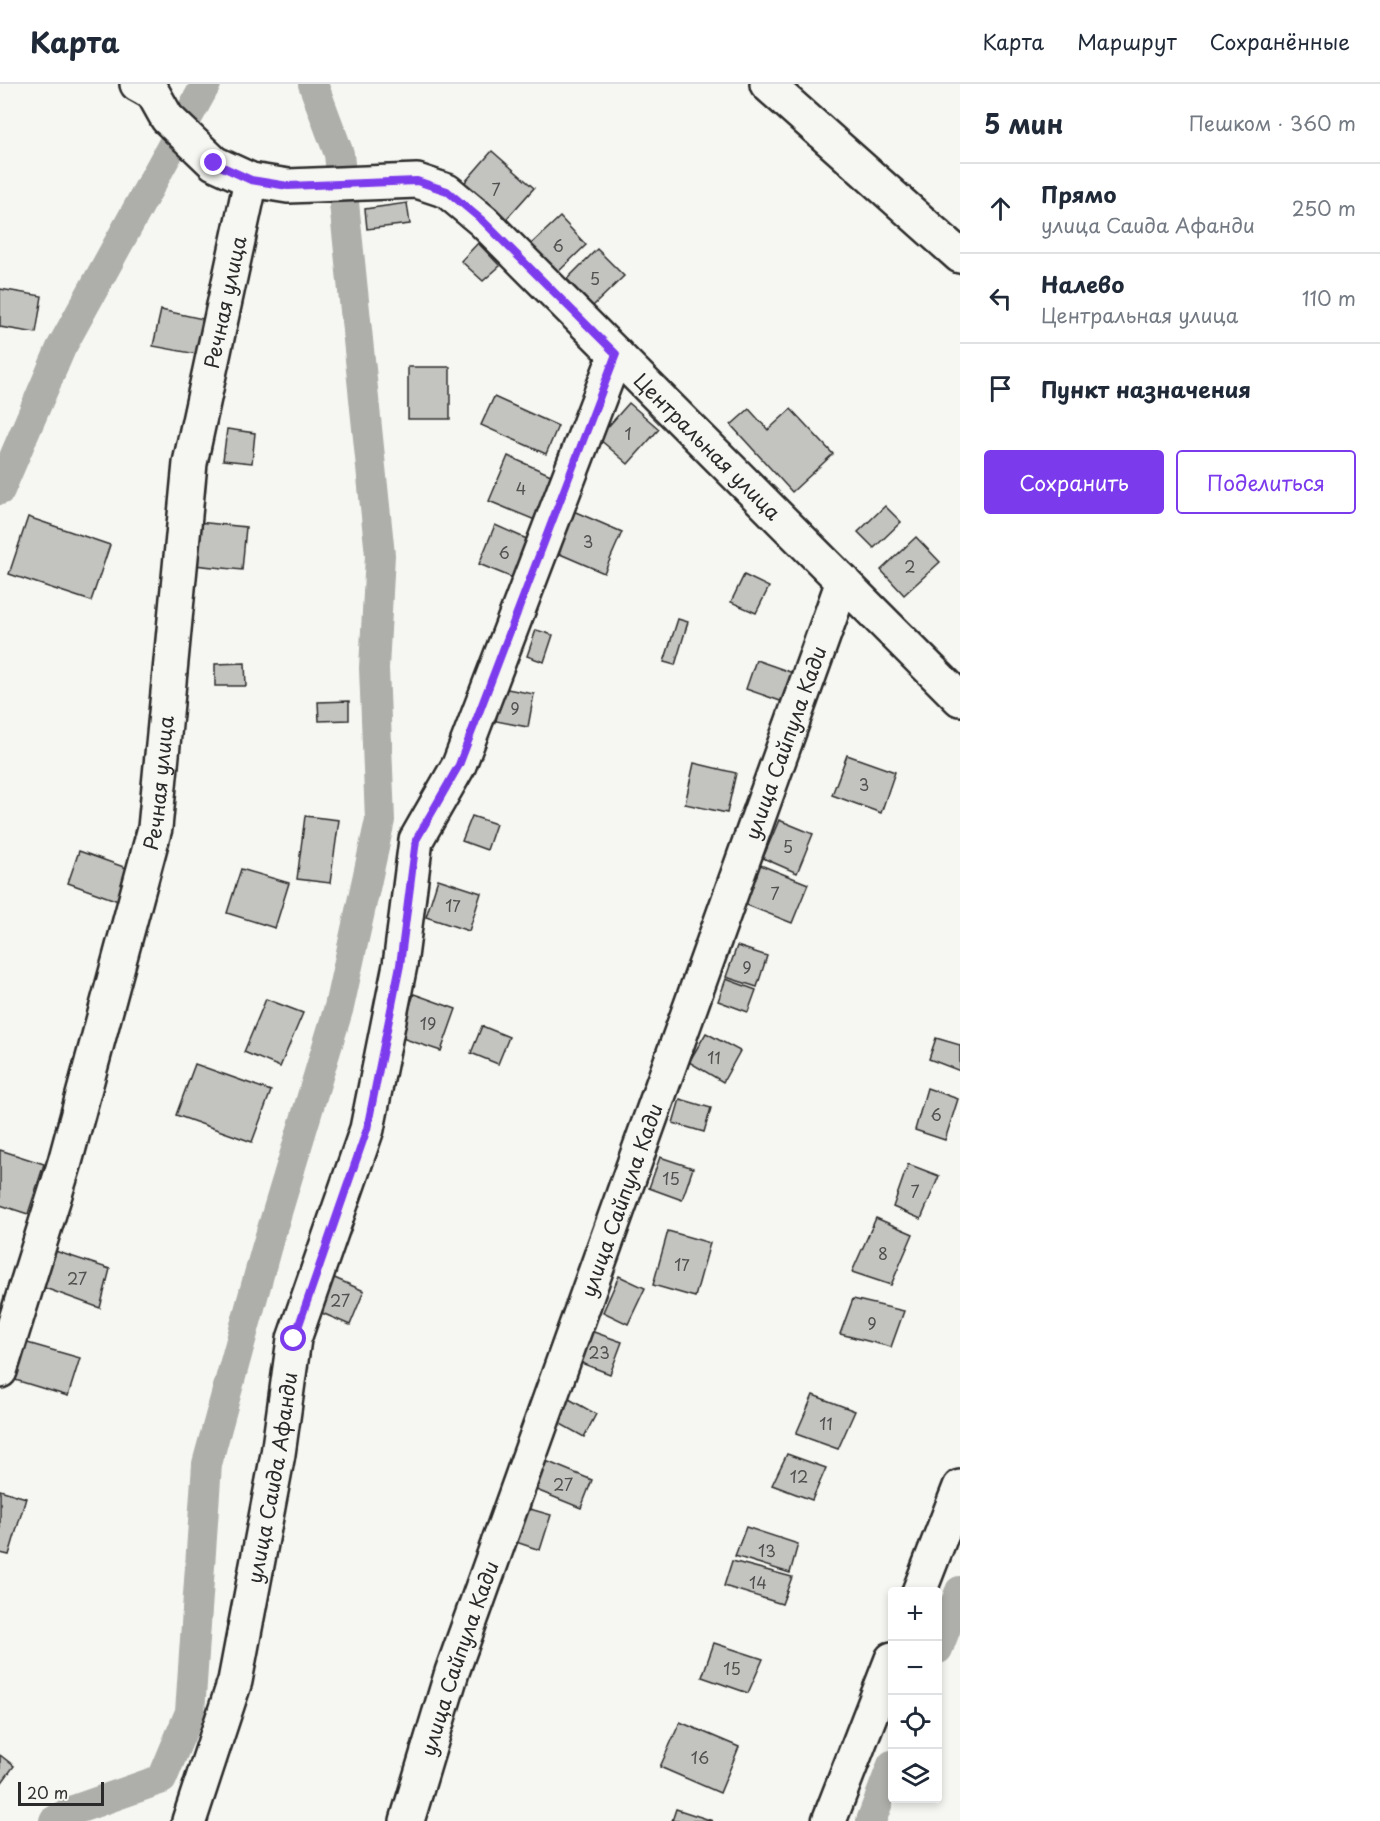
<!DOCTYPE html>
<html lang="ru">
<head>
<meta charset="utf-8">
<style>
	:root { --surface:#fff; --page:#f2f2f3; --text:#1f2937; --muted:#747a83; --line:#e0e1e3; --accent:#7c3aed }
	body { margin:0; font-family:"Playpen Sans",sans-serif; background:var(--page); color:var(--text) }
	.controls { position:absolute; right:18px; bottom:18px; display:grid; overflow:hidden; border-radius:6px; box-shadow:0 3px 9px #0003 }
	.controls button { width:54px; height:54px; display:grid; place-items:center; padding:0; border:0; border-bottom:2px solid var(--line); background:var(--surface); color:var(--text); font:30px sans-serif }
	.scale { position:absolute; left:18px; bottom:15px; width:86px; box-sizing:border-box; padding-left:6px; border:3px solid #2b2b2b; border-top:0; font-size:16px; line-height:21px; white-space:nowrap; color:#2b2b2b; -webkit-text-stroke:4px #f6f6f2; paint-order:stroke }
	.stop { position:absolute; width:18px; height:18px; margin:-14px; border:4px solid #7c3aed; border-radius:50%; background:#fff }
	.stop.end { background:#7c3aed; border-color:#fff; box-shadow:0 2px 6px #0008 }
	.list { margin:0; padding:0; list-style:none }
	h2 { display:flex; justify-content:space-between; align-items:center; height:78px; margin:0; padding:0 24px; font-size:26px }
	h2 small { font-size:20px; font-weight:400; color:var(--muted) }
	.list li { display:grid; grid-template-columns:39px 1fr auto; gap:18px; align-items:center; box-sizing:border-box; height:90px; padding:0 24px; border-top:2px solid var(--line) }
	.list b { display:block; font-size:22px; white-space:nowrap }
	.list p { margin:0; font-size:20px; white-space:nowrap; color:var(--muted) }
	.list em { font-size:20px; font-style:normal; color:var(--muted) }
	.actions { display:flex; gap:12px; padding:18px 24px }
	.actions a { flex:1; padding:14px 0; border:2px solid var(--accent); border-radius:6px; text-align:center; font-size:21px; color:var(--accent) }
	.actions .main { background:var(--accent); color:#fff }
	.icon { flex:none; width:33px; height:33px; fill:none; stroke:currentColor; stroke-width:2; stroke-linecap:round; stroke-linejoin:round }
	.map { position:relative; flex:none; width:960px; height:1737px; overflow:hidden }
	header { display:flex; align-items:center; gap:36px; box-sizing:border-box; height:84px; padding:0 30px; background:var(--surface); border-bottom:2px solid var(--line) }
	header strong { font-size:28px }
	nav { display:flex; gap:33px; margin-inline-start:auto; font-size:21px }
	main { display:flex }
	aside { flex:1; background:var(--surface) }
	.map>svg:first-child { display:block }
</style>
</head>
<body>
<header>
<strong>Карта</strong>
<nav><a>Карта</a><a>Маршрут</a><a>Сохранённые</a></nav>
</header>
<main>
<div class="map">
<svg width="960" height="1737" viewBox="0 0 960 1737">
	<rect width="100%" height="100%" fill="#f6f6f2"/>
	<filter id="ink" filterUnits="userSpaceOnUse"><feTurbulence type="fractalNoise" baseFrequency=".0167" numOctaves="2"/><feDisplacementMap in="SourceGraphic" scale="12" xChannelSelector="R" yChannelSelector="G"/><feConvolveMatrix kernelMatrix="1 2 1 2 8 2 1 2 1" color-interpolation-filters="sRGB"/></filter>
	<g filter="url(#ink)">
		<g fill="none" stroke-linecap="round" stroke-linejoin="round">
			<g stroke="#aeaeab" stroke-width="30">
				<path d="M0 406 61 264 206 0"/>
				<path d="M938 1565 960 1507"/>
				<path d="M54 1737 71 1727 162 1695 190 1628 207 1380 266 1165 339 923 380 736 374 584 380 471 339 70 313 0"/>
				<path d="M871 1737 892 1681"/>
			</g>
		</g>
		<g fill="#c3c3c0" stroke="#2b2b2b" stroke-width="1.5">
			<path d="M492 67 534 104 501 141 459 105Z"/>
			<path d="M407 119 410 140 367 145 365 125Z"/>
			<path d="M560 133 586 161 557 189 530 161Z"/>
			<path d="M478 159 500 182 483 197 461 177Z"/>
			<path d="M597 165 624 192 593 222 567 195Z"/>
			<path d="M0 205 42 212 36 249 0 243Z"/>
			<path d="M161 226 203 235 196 270 153 262Z"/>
			<rect x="408" y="283" width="42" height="52"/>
			<path d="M494 313 558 342 546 370 481 341Z"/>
			<path d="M629 319 659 345 628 380 598 354Z"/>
			<path d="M749 325 768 346 791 325 833 370 792 408 731 341Z"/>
			<path d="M227 345 255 349 252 379 223 376Z"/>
			<path d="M508 372 553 392 535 436 489 417Z"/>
			<path d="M885 422 901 438 874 464 858 448Z"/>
			<path d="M571 426 622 448 604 489 553 467Z"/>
			<path d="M28 433 110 461 91 517 9 490Z"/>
			<path d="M198 438 246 443 242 486 194 481Z"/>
			<path d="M495 441 529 456 513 494 479 480Z"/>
			<path d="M916 453 940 478 904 511 881 486Z"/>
			<path d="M744 491 769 503 756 529 731 518Z"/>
			<path d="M678 535 688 538 675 581 664 578Z"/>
			<path d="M536 546 553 551 544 578 527 572Z"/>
			<path d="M756 576 796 590 786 619 746 605Z"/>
			<path d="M245 579 246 602H215V580Z"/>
			<path d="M502 604 534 610 528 643 496 637Z"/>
			<path d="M349 617V636L319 637 318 618Z"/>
			<path d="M847 671 895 688 881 729 832 711Z"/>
			<path d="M694 679 736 689 727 729 685 720Z"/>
			<path d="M305 732 339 736 330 799 297 795Z"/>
			<path d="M472 732 496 740 487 766 462 757Z"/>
			<path d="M779 736 813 750 797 789 763 774Z"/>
			<path d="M79 767 132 786 121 818 68 799Z"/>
			<path d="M758 780 808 800 792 839 742 819Z"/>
			<path d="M241 785 289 799 275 844 227 829Z"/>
			<path d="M438 795 481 809 469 847 426 833Z"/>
			<path d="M737 862 767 872 757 903 726 893Z"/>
			<path d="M726 895 756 906 748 928 718 917Z"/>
			<path d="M414 910 456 925 441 967 399 953Z"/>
			<path d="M266 915 303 929 280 983 244 968Z"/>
			<path d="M482 942 509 953 498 980 471 969Z"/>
			<path d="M706 949 740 967 723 998 689 978Z"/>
			<path d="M936 954 960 961V987L929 975Z"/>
			<path d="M195 980 271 1007 252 1058 176 1031Z"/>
			<path d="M927 1004 958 1015 945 1056 915 1046Z"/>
			<path d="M680 1015 711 1024 704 1048 673 1039Z"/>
			<path d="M0 1066 44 1080 28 1130 0 1121Z"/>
			<path d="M660 1073 693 1084 682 1116 649 1104Z"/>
			<path d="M908 1080 939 1092 921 1135 893 1123Z"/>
			<path d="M876 1134 913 1150 891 1201 852 1188Z"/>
			<path d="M668 1147 710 1159 695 1213 653 1201Z"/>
			<path d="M55 1167 110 1185 100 1224 42 1203Z"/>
			<path d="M330 1192 364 1207 350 1241 315 1226Z"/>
			<path d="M619 1192 645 1204 628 1240 603 1228Z"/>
			<path d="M853 1215 904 1227 891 1263 840 1250Z"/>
			<path d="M588 1246 622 1258 610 1290 576 1277Z"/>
			<path d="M24 1258 80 1274 68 1312 12 1295Z"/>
			<path d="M813 1311 855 1327 838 1365 796 1350Z"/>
			<path d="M569 1315 596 1330 584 1353 557 1338Z"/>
			<path d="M787 1370 826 1384 812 1416 772 1401Z"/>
			<path d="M546 1377 592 1396 581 1424 534 1405Z"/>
			<path d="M0 1406 26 1414 9 1471 0 1469Z"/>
			<path d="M523 1423 551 1431 540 1466 513 1457Z"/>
			<path d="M746 1443 798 1460 790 1489 735 1472Z"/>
			<path d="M732 1477 792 1493 782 1520 724 1502Z"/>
			<path d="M714 1559 763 1575 748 1609 702 1593Z"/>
			<path d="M680 1638 739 1663 720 1709 660 1683Z"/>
			<path d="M0 1671 14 1682 0 1701Z"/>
			<path d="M676 1725 713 1737H672Z"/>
		</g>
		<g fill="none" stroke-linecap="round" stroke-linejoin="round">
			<g stroke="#2b2b2b" stroke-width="38">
				<g id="minor">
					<path id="s1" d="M137 0 153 9 167 34 214 79 251 96 288 102 417 97 447 107 483 137 960 615"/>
					<path d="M767 0 960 172"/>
					<path id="s2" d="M0 1287 65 1078 155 744 190 379 251 96"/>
					<path d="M919 1508 960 1403"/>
					<path id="s3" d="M189 1737 235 1597 278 1370 294 1255 367 1045 400 881 416 756 459 681 616 270"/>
					<path id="s4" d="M407 1737 452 1588 843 497"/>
					<path d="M829 1737 892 1575"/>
				</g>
			</g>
			<use href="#minor" stroke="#f6f6f2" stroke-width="33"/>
		</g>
	</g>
	<g fill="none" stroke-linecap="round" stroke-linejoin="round" filter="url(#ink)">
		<path stroke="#7c3aed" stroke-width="8" d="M214 79 251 96 288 102 417 97 447 107 483 137 616 270 459 681 416 756 400 881 367 1045 294 1255"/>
	</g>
	<g text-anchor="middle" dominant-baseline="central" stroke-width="5" stroke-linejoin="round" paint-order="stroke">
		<g font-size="16" fill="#515150">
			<text x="496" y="105">7</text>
			<text x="558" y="161">6</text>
			<text x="595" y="194">5</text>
			<text x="628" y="349">1</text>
			<text x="521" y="404">4</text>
			<text x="588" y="457">3</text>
			<text x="504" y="468">6</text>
			<text x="910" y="482">2</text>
			<text x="515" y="624">9</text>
			<text x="864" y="700">3</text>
			<text x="788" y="762">5</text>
			<text x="775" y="809">7</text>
			<text x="453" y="821">17</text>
			<text x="747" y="883">9</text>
			<text x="428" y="939">19</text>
			<text x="714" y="973">11</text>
			<text x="936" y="1030">6</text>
			<text x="671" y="1094">15</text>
			<text x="915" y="1107">7</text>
			<text x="883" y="1169">8</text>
			<text x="682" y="1180">17</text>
			<text x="77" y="1194">27</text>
			<text x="340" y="1216">27</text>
			<text x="872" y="1239">9</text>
			<text x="599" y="1268">23</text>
			<text x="826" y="1339">11</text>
			<text x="799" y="1392">12</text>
			<text x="563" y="1400">27</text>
			<text x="767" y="1466">13</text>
			<text x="758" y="1498">14</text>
			<text x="732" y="1584">15</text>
			<text x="700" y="1673">16</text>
		</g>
		<g font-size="20" fill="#2b2b2b" stroke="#f6f6f2">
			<text stroke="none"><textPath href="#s2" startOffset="1096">Речная улица</textPath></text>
			<text stroke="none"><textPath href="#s1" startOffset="716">Центральная улица</textPath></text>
			<text stroke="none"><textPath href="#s4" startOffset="1143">улица Сайпула Кади</textPath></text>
			<text stroke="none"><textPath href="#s2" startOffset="610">Речная улица</textPath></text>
			<text stroke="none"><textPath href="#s4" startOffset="657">улица Сайпула Кади</textPath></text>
			<text stroke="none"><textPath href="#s3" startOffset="354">улица Саида Афанди</textPath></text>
			<text stroke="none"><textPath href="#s4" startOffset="171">улица Сайпула Кади</textPath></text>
		</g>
	</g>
</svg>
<div class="controls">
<button>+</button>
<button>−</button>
<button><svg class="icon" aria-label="locate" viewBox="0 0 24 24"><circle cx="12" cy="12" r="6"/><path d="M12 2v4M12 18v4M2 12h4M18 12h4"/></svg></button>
<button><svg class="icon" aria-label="layers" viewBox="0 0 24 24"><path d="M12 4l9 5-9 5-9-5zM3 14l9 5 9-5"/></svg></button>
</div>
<div class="scale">20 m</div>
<div class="stop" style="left:294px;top:1255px"></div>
<div class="stop end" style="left:214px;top:79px"></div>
</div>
<aside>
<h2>5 мин<small>Пешком · 360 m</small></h2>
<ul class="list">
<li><svg class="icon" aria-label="ahead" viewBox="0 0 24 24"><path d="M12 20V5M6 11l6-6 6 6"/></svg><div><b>Прямо</b><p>улица Саида Афанди</p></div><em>250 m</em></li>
<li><svg class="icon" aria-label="left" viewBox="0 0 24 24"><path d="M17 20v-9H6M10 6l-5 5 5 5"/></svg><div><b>Налево</b><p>Центральная улица</p></div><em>110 m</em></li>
<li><svg class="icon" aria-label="arrive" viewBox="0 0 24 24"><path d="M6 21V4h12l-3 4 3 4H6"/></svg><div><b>Пункт назначения</b></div></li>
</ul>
<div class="actions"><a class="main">Сохранить</a><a>Поделиться</a></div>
</aside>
</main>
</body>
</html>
